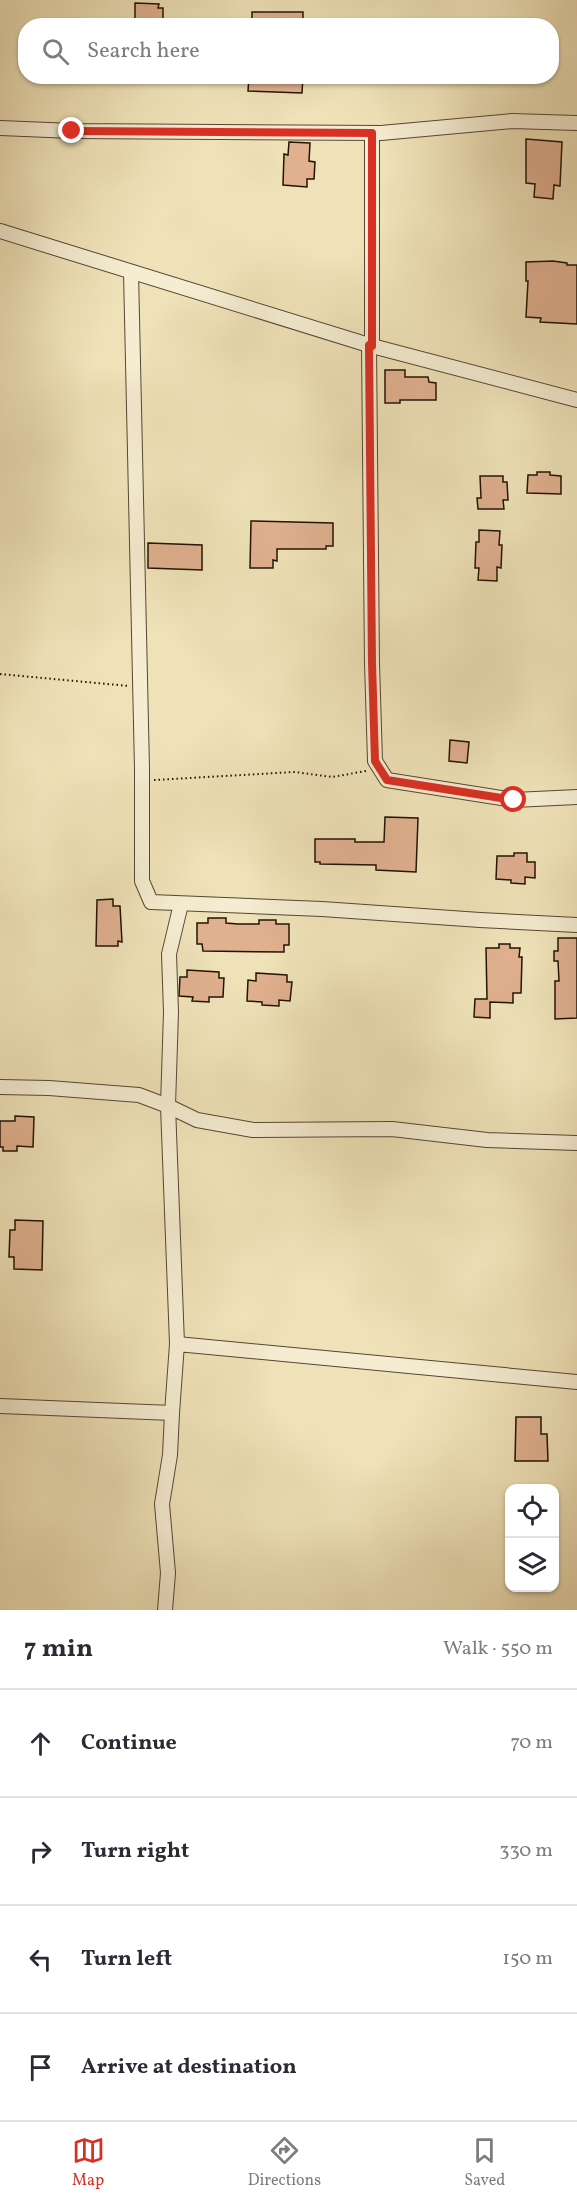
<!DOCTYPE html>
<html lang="en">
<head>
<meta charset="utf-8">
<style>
	:root { --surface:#fff; --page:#f7f7f7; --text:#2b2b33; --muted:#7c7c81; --line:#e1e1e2; --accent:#d93025 }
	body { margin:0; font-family:Vollkorn,serif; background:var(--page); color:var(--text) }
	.controls { position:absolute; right:18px; bottom:18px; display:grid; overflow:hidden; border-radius:12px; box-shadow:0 2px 4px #0004 }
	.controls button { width:54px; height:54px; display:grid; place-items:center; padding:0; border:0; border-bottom:2px solid var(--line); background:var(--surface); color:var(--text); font:30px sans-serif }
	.stop { position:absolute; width:18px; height:18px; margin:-14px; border:4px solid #d93025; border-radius:50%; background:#fff }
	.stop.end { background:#d93025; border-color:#fff; box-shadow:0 2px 6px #0008 }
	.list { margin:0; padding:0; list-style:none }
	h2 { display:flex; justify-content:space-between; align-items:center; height:78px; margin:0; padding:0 24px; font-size:26px }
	h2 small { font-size:20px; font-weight:400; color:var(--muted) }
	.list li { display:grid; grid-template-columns:39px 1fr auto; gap:18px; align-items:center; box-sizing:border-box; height:108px; padding:0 24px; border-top:2px solid var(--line) }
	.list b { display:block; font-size:22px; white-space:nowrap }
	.list em { font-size:20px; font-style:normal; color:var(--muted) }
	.icon { flex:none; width:33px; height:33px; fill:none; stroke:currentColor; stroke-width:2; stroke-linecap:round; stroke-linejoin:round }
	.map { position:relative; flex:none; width:577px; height:1610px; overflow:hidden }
	.search { position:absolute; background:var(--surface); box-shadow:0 2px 4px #0004; left:18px; right:18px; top:18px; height:66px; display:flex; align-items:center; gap:15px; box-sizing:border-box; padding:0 21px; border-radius:24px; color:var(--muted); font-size:22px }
	.sheet { height:510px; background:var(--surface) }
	nav { display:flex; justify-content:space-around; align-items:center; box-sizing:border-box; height:84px; border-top:2px solid var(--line); background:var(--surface); font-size:16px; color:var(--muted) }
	nav a { display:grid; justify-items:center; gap:3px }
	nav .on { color:var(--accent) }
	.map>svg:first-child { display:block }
</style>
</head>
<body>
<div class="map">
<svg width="577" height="1610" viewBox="0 0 577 1610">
	<rect width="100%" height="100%" fill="#efe2b8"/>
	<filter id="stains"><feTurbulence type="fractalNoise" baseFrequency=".00333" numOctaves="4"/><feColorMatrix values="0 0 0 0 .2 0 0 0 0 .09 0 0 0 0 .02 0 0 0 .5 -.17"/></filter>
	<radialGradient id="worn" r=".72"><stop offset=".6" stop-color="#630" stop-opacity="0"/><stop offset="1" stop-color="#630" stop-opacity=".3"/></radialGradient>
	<g fill="#e0b08f" stroke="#221306" stroke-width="1.5">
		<path d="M135 3 159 4 158 8H163V20H158V24L135 23Z"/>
		<rect x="252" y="12" width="51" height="14"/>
		<path d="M249 76H303L302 93 248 91Z"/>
		<path d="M526 139 562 142 560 186 554 185 553 199 534 197 535 184 526 183Z"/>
		<path d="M289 142 310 143 309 161 315 162 314 179H307V187L283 185 284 154 288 155Z"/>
		<path d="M553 261 567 263V265H577V324L540 322 541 318 526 317 528 281H526V262Z"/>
		<path d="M385 370H405V377H428L429 382 436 383V400H400V403H385Z"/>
		<path d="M537 472H550V475L561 476V494L527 493 528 475H537Z"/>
		<path d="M480 476H503V482H507L508 500H503L504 509H478L477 498H481Z"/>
		<path d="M251 521 333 523V546H326V549H277V561L273 560V568H250Z"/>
		<path d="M479 530 500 531 499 545H502L501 568 497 567V581L478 580 479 568H475L476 542H479Z"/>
		<path d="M148 543 202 545V570L148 568Z"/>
		<path d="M450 740 469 742 467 763 449 761Z"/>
		<path d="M385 817 418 818 416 872 376 870V865L320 864V862H315V839H355V842H384Z"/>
		<path d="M514 853H527V862H535V878L525 877V884L511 883V880L496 879 497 856H514Z"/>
		<path d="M113 899V906H120L122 942 118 941V946H96L97 900Z"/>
		<path d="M208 918H226V923L238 924H259V920H276V924H289V945H284V952L203 951 202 944H197V923H208Z"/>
		<path d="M558 938H577V1018L555 1019V981H559L558 961H554V951H558Z"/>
		<path d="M499 944H510V948H520L519 957H522L521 993H513V1003L490 1002V1018L474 1017 475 999H487L486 948H499Z"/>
		<path d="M187 970 219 972V978H224L223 997H209V1002L192 1001 193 997 179 996 180 977H187Z"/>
		<path d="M256 973 287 975V982H292L290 1001 279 1000V1006L262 1005V1002L247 1001 248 980 256 981Z"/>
		<path d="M15 1116 34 1117 33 1147 17 1146V1151H3V1147H0V1121H15Z"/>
		<path d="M15 1220 43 1221 42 1270 14 1269V1257H9L10 1230H15Z"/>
		<path d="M516 1417H541V1434H547L548 1461H515Z"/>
	</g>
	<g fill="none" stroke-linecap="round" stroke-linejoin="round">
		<g stroke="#554732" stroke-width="16">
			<g id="minor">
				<path d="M0 128 73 131 381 133 512 121 577 123"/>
				<path d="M372 133V346"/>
				<path d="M0 231 372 346 577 400"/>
				<path d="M131 272 142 769V881L151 902 322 909 480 920 577 925"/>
				<path d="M369 345 372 663 375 761 387 780 514 800 577 797"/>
				<path d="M0 1087 49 1088 139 1095 168 1106 171 1012 169 954 181 904"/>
				<path d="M177 1344 168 1106 197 1120 253 1130 392 1129 487 1140 577 1143"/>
				<path d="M0 1406 172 1413 177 1344 577 1382"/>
				<path d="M165 1610 168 1573 162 1504 170 1455 172 1413"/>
			</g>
		</g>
		<g stroke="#221306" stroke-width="2" stroke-dasharray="1.5 3" stroke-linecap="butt">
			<path d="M0 674 129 686"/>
			<path d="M154 780 295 772 332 777 366 771"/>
		</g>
		<use href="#minor" stroke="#f5ecd1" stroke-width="14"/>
	</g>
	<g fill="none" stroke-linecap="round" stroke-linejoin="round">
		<path stroke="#d93025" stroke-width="8" d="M72 131 372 133V346L369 345 372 663 375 761 387 780 514 800"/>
	</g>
	<rect width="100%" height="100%" filter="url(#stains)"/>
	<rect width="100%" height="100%" fill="url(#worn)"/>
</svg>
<div class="controls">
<button><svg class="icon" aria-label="locate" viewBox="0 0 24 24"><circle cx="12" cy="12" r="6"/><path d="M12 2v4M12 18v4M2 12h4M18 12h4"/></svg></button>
<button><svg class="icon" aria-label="layers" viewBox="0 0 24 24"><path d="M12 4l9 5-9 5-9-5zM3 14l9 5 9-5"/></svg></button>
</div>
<div class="stop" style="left:514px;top:800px"></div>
<div class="stop end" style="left:72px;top:131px"></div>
<div class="search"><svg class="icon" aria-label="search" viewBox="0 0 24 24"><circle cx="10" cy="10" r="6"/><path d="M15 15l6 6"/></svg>Search here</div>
</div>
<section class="sheet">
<h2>7 min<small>Walk · 550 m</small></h2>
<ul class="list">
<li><svg class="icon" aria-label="ahead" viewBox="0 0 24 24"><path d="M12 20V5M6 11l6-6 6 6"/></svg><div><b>Continue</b></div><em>70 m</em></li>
<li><svg class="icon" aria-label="right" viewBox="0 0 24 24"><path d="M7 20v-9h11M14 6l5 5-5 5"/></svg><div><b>Turn right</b></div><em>330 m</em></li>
<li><svg class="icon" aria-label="left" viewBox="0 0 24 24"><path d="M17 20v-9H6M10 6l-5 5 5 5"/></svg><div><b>Turn left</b></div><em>150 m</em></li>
<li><svg class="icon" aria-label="arrive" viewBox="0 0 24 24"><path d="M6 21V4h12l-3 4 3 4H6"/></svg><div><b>Arrive at destination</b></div></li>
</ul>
</section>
<nav>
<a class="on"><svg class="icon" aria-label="map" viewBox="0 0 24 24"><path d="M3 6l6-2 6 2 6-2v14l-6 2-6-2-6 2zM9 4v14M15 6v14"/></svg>Map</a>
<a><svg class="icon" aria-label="directions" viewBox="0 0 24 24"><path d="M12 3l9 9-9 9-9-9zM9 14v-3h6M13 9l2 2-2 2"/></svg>Directions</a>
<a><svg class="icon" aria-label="saved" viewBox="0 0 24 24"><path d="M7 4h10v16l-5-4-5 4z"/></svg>Saved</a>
</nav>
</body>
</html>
